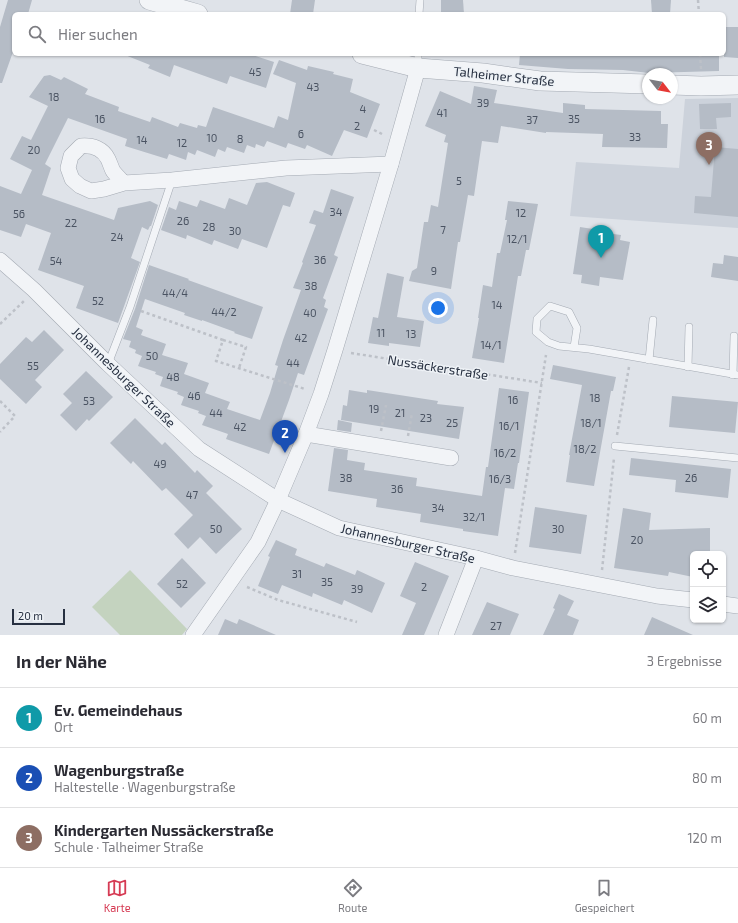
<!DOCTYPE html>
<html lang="de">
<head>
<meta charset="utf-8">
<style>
	:root { --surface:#fff; --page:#f7f7f7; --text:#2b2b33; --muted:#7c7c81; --line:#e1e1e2; --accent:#d63b54 }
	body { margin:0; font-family:"Exo 2",sans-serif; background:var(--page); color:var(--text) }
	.controls { position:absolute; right:12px; bottom:12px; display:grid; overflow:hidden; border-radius:6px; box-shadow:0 1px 3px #0004 }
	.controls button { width:36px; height:36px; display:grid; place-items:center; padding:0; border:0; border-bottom:1px solid var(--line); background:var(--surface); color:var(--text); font:20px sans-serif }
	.compass { position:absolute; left:642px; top:68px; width:36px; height:36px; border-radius:50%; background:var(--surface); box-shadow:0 1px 3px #0004; rotate:121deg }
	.scale { position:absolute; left:12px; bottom:10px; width:53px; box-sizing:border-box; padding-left:4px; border:2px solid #273041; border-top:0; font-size:11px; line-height:14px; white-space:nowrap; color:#273041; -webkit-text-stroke:3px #eef2f6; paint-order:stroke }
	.you { position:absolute; left:438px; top:308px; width:14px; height:14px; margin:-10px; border:3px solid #fff; border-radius:50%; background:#1a73e8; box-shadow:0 0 0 6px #1a73e833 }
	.badge { display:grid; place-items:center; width:26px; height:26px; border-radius:50%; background:var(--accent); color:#fff; font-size:13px; font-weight:700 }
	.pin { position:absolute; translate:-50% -33px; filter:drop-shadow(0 1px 2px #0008) }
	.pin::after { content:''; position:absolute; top:21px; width:14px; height:12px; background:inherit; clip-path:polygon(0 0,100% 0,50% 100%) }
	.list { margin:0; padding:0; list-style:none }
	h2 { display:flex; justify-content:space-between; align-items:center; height:52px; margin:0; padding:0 16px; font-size:17px }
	h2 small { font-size:13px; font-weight:400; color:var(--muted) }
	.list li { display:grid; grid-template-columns:26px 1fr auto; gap:12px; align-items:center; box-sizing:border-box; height:60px; padding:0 16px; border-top:1px solid var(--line) }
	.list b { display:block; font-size:15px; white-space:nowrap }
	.list p { margin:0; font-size:13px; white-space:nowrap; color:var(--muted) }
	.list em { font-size:13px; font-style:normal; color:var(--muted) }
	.icon { flex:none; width:22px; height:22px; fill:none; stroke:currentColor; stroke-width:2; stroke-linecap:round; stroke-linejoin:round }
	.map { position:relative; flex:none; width:738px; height:635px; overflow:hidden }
	.search { position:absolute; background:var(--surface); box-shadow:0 1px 3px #0004; left:12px; right:12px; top:12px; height:44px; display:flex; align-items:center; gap:10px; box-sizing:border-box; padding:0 14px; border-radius:6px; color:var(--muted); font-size:15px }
	.sheet { height:232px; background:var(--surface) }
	nav { display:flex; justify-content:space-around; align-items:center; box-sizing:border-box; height:56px; border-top:1px solid var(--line); background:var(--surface); font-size:11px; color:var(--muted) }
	nav a { display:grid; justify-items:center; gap:2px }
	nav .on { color:var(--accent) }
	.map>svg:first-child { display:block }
</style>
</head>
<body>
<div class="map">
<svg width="738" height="635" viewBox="0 0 738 635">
	<rect width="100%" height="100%" fill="#dfe3e9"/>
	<path fill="#ccd2db" d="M738 98V228L570 216 576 162 679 168 685 99Z"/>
	<path fill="#c4d3bf" d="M130 570 187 629 182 635H120L92 607Z"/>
	<g fill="#b5bcc6">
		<path d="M8 0H32L28 14H14V49L2 83H0V27Z"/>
		<path d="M292 0H315L313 14H290Z"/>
		<path d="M441 0H463L464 14H441Z"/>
		<path d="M651 0H671L670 14H652Z"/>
		<path d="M724 27H738V58L724 57Z"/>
		<path d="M125 54H249L274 62 266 88 230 76 227 84 174 65 170 77 148 68 150 65 125 55Z"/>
		<path d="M520 54H719V71L649 73 623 70 568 69 519 65Z"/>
		<path d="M279 60 307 70 308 66 334 72 333 74 353 79 350 92 380 104 367 138 344 130 332 156 307 145 305 149 288 143 286 148 267 141 264 147 256 144 255 148 247 145 244 153 227 147 225 152 218 149 215 157 197 150 195 155 188 152 186 160 169 154 167 159 125 146 127 139 68 118 45 164 51 168 42 195 114 220 118 208 150 201 158 205 151 226H150L148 230 142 227 131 258 140 262 118 323 76 308 84 286 38 270 51 233 26 224 21 237 0 230V186L21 194 32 170 10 159 22 136 31 140 48 106 29 97 44 76 50 75 61 80 64 77 88 89 85 94 119 107 118 111 150 122 152 117 178 127 180 123 197 128 198 125 206 127 213 107 274 128 278 116 288 120 296 83 273 74Z"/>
		<path d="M474 86 497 90 494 103 563 113V103L585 105V109L661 111V124H668L667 148 602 147 603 134 546 132V133L501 126 498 143 482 141 474 196 468 195 460 242H458L451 289 409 281 412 271 417 268 424 222H428L431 205 438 207 448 143 444 142 446 135 425 126 440 91 471 104Z"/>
		<path d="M731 103V117L716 118 717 129H700L699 104Z"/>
		<path d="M715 147 738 149V217L694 213 695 196 711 197Z"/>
		<path d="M267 182 295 193 290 207 283 205 267 248 242 239 238 249 214 240 212 245 187 235 186 239 161 230 169 207 176 210 179 201 197 207 200 200 225 209 229 198 247 205 256 183Z"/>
		<path d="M331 189 354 197 334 255 338 257 323 298 326 300 324 307 328 309 304 375 298 373 289 400 269 454 226 439 228 434 202 425 206 416 198 413 199 411 181 405 184 397 177 394 178 392 160 386 163 377 155 374 156 372 138 366 142 356 135 353 136 350 129 347 131 341 123 339 135 309 149 265 189 279 188 280 263 307 252 339 234 333 235 332 202 320V321L184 315 185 313 145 299 136 327 143 330 141 335 166 344 162 355 188 363 184 374 209 383 205 393 230 402 227 409 260 420 270 393 278 366 275 365 283 340 301 290 293 288 303 263 302 262 316 225 309 223 314 210 323 213Z"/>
		<path d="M508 201 538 204 529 250H526L521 276H518L504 363 472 358 479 318H478L483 285 492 287 497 253H500L507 220H505Z"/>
		<path d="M580 227 606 231V233L621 235 620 240 630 242 623 280 600 277 599 286 581 283 582 275 573 274Z"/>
		<path d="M724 255 738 257V281L711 277 713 263 723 264Z"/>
		<path d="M387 273 404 277 397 317 424 321 420 347 389 343V346L368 343 373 317 378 318Z"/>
		<path d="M44 330 64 350 35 380 42 387 26 404 0 379V364L26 337 32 342Z"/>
		<path d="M553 365 616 377 613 391H611L594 486 566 482 570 455H569L582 385 550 379Z"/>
		<path d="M86 371 113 397 89 421 87 419 76 431 60 415 72 403 63 394Z"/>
		<path d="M499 388 529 392 519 463H518L514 489 505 488 498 536 463 531V529L420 522 421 514 376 507 377 499 328 491 334 448 348 450 347 460 365 463 364 470 417 478 416 486 482 496 486 467H488Z"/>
		<path d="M349 390 367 393V390L438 401 437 404 464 407 459 439 341 420 343 405 347 406Z"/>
		<path d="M672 396 738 402 735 433 669 427Z"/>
		<path d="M135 418 162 445 165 442 195 473 197 470 213 486 206 493 242 529 216 554 200 537 188 549 174 534 193 515 166 488 162 491 133 461 131 464 110 443Z"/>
		<path d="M338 420 352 423 351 432 337 430Z"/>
		<path d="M631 458 731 469 728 498 675 492 676 480 629 475Z"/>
		<path d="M535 507 587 515 581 554 529 547Z"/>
		<path d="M623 508 651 513 649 530 710 528V554H693V577L669 572 668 576 614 568Z"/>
		<path d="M276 540 297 549 295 555 324 567 326 563 355 575 357 570 385 583 372 613 344 600 342 605 313 593 312 597 282 585 278 594 258 586 270 557 268 556Z"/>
		<path d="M182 558 206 583 181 608 157 584Z"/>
		<path d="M415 562 449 576 424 635H402L416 603 400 596Z"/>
		<path d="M559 594 574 601 567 615 579 620 573 635H543L555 609 553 608Z"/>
		<path d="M487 602 519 614 510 635H472Z"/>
		<path d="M652 617 693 635H644Z"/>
		<path d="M225 619 237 624 239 619 276 635H218Z"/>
	</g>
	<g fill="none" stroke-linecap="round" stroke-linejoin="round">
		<g stroke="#a4aab3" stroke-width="8">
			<g id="service">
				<path d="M419 14 420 0"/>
				<path d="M418 68V54"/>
				<path d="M574 347 577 328 569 312 550 306 537 319 536 332 548 342 559 346 589 349 738 375"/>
				<path d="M649 360 653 320"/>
				<path d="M108 364 130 307 172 180"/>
				<path d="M688 367 689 327"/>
				<path d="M733 375 734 336"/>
				<path d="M615 446 738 458"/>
			</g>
		</g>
		<g stroke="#a4aab3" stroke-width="16">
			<g id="minor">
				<path d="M124 183C120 179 116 175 113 171 111 167 110 163 108 159 103 149 93 145 81 146L71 156 68 168 72 179 80 186 91 191 104 189 124 183 172 180 286 168 391 164"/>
				<path d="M0 260 34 290 108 364 199 449 278 500 339 528 476 558 513 568 657 596 693 600"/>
				<path d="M306 434 451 458"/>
				<path d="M723 604 738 606"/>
				<path d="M193 635 258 542 278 500 306 434 321 394 335 350 391 164 418 68"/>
				<path d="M446 635 476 558"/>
			</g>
		</g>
		<g stroke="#a4aab3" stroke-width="20">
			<g id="tertiary">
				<path d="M149 0 198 14"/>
				<path d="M362 54 418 68 483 73 540 81 648 84"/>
				<path d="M672 85 701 86 738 85"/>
			</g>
		</g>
		<g stroke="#bdc1c8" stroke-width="2.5" stroke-dasharray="3 3" stroke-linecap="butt">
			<path d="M698 0 699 14"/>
			<path d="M700 54 701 69"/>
			<path d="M374 130 382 134"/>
			<path d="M141 311 223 340 216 361 305 389"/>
			<path d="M0 324 24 301"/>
			<path d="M223 340 246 347 239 368"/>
			<path d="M351 353 542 383"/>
			<path d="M0 401 15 416 0 432"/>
			<path d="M381 431 386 405"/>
			<path d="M617 435 629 367"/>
			<path d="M408 436 412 413"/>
			<path d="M515 553 546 355"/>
			<path d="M602 570 614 458"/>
			<path d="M247 587 278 600 357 622"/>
		</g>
		<use href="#service" stroke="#f2f4f7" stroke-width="7"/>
		<use href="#minor" stroke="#f2f4f7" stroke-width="15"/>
		<use href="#tertiary" stroke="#f2f4f7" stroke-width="19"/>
	</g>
	<g text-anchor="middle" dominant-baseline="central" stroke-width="3" stroke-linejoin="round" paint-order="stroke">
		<g font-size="11" fill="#4a5362">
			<text x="255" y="71">45</text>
			<text x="313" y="86">43</text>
			<text x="54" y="96">18</text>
			<text x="483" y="102">39</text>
			<text x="363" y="108">4</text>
			<text x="442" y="112">41</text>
			<text x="100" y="118">16</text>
			<text x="574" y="118">35</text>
			<text x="532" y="119">37</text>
			<text x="357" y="125">2</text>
			<text x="301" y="133">6</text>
			<text x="635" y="136">33</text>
			<text x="212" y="137">10</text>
			<text x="240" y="138">8</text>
			<text x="142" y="139">14</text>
			<text x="182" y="142">12</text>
			<text x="34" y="149">20</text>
			<text x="459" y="180">5</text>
			<text x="336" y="211">34</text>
			<text x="521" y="212">12</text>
			<text x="19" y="213">56</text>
			<text x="183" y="220">26</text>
			<text x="71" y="222">22</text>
			<text x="209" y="226">28</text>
			<text x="443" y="229">7</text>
			<text x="235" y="230">30</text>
			<text x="117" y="236">24</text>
			<text x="517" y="238">12/1</text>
			<text x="320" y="259">36</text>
			<text x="56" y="260">54</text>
			<text x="434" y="270">9</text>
			<text x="311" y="285">38</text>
			<text x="175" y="292">44/4</text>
			<text x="98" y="300">52</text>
			<text x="497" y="304">14</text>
			<text x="224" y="311">44/2</text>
			<text x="310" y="312">40</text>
			<text x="381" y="332">11</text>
			<text x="411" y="333">13</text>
			<text x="301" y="337">42</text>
			<text x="491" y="344">14/1</text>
			<text x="152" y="355">50</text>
			<text x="293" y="362">44</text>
			<text x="33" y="365">55</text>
			<text x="173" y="376">48</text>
			<text x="194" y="395">46</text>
			<text x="595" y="397">18</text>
			<text x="513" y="399">16</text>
			<text x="89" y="400">53</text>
			<text x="374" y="408">19</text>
			<text x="216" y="412">44</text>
			<text x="400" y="412">21</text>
			<text x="426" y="417">23</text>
			<text x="452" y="422">25</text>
			<text x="591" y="422">18/1</text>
			<text x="509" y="425">16/1</text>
			<text x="240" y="426">42</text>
			<text x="585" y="448">18/2</text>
			<text x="505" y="452">16/2</text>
			<text x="160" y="463">49</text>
			<text x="346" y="477">38</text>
			<text x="691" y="477">26</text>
			<text x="500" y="478">16/3</text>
			<text x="397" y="488">36</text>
			<text x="192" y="494">47</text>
			<text x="438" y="507">34</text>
			<text x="474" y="516">32/1</text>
			<text x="216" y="528">50</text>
			<text x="558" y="528">30</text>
			<text x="637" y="539">20</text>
			<text x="297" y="573">31</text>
			<text x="327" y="581">35</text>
			<text x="182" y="583">52</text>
			<text x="424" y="586">2</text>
			<text x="357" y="588">39</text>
			<text x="496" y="625">27</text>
		</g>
		<g font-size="13" fill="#273041" stroke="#eef2f6">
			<text transform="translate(504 76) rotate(6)">Talheimer Straße</text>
			<text transform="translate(438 367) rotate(9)">Nussäckerstraße</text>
			<text transform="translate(124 377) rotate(44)">Johannesburger Straße</text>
			<text transform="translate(408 543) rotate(13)">Johannesburger Straße</text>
		</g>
	</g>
</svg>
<div class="controls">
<button><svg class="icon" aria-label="locate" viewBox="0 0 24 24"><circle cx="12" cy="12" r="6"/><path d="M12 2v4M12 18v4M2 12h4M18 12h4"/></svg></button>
<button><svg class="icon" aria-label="layers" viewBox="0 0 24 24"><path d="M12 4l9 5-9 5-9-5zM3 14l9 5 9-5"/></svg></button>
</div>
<svg class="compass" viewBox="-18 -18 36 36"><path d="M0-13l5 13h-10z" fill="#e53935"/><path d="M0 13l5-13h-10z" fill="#7c7c81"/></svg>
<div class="scale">20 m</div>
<div class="you"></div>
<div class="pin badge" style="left:601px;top:258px;background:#0f9aa8">1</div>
<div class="pin badge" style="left:285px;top:453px;background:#1a4fb4">2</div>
<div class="pin badge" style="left:709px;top:165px;background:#8d6e63">3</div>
<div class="search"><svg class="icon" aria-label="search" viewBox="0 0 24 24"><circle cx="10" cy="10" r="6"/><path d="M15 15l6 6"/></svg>Hier suchen</div>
</div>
<section class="sheet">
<h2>In der Nähe<small>3 Ergebnisse</small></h2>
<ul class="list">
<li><span class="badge" style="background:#0f9aa8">1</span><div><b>Ev. Gemeindehaus</b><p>Ort</p></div><em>60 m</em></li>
<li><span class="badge" style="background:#1a4fb4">2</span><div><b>Wagenburgstraße</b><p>Haltestelle · Wagenburgstraße</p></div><em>80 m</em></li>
<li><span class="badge" style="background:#8d6e63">3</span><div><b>Kindergarten Nussäckerstraße</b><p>Schule · Talheimer Straße</p></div><em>120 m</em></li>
</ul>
</section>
<nav>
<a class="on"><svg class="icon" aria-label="map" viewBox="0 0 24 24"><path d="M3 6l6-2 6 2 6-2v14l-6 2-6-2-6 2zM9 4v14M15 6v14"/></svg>Karte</a>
<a><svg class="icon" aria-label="directions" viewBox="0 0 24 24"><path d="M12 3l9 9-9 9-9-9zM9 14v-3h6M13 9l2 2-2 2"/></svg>Route</a>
<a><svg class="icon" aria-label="saved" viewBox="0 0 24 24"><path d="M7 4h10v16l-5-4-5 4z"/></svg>Gespeichert</a>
</nav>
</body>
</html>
